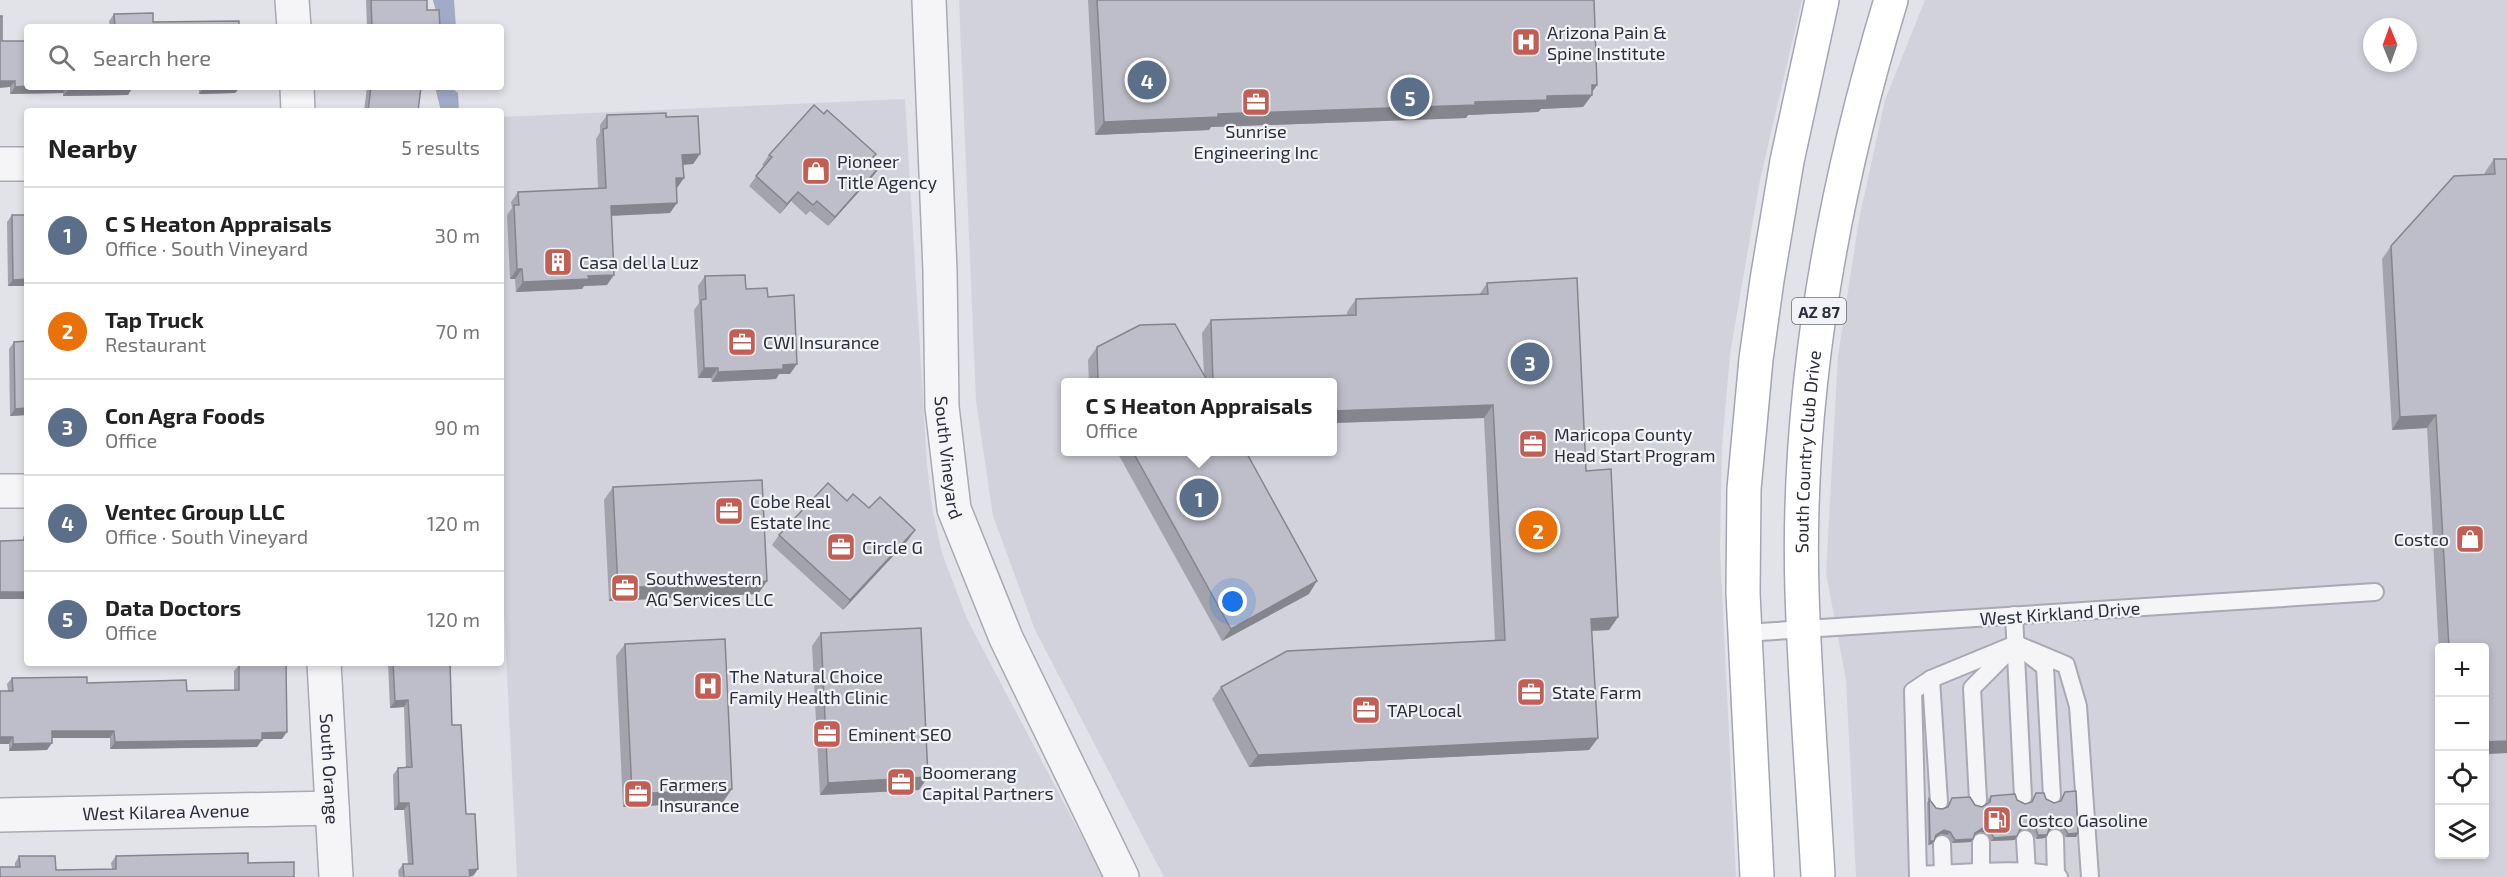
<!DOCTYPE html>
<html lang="en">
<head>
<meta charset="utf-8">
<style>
	:root { --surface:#fff; --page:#f6f6f6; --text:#222; --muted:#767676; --line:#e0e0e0; --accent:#c25e53 }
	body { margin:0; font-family:"Exo 2",sans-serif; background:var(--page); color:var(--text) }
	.controls { position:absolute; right:18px; bottom:18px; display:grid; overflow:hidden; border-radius:6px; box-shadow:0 3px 9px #0003 }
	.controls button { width:54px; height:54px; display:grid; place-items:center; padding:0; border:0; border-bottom:2px solid var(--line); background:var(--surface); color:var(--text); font:30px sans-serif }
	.compass { position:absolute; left:2363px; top:18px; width:54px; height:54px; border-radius:50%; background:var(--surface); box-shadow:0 3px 9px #0003; rotate:359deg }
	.you { position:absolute; left:1233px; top:602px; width:21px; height:21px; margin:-15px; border:4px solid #fff; border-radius:50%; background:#1a73e8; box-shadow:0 0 0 9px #1a73e833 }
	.badge { display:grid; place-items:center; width:39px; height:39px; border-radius:50%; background:var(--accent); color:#fff; font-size:20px; font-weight:700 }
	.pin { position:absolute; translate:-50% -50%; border:3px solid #fff; box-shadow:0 2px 6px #0006 }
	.popup { position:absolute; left:1061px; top:378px; width:276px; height:78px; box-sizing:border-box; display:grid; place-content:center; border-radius:6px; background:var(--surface); filter:drop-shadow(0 2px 4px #0005); font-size:20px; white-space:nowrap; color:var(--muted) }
	.popup b { font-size:22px; color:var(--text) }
	.popup::after { content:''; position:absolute; left:50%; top:100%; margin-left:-12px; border:12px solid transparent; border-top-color:var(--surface) }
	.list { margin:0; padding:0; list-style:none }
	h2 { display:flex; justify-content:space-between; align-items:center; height:78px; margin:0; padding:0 24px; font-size:26px }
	h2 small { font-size:20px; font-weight:400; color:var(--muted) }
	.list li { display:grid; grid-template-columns:39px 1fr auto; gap:18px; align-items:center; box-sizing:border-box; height:96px; padding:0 24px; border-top:2px solid var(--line) }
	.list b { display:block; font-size:22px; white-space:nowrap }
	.list p { margin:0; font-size:20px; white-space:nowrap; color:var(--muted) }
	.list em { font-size:20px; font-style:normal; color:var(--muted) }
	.icon { flex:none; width:33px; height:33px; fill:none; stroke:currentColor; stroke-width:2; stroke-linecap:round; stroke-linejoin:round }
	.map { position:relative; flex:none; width:2507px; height:877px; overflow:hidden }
	.search { position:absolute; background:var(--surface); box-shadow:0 3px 9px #0003; left:24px; top:24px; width:480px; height:66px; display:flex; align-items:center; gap:15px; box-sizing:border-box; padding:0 21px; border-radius:6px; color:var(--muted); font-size:22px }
	.panel { position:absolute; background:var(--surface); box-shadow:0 3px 9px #0003; left:24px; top:108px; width:480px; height:558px; border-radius:6px }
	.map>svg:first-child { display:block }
</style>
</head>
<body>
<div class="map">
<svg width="2507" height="877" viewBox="0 0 2507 877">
	<rect width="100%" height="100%" fill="#e2e3e9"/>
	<g fill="#d1d2db" fill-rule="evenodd">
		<path d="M959 0H1802L1760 180 1730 354 1722 446 1720 550 1736 877H1164L1035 630 993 516 976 401ZM1066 382H1332V452H1066Z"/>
		<path d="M1925 0H2507V877H1856L1846 680 1826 573 1838 356 1859 220 1885 100ZM2372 27H2408V63H2372ZM2440 648H2484V854H2440Z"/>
		<path d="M905 99 927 465 932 507 942 553 967 619 1103 877H517L501 551V117Z"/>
	</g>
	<g fill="#a1aac6">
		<path d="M433 0H454L456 27H440Z"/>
		<path d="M435 87H450L458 93 459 111H441Z"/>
	</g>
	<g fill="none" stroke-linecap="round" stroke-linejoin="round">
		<g stroke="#a8a9b3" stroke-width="20">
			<g id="service">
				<path d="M2014 615 2023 797"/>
				<path d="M1744 633 2375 592"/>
				<path d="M2028 654 2045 667 2052 796"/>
				<path d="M1931 679 1913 691 1918 875C1949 874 2035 866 2059 877"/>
				<path d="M1978 800 1972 688 2009 651"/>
				<path d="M1939 802 1931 679 2016 644 2066 665 2078 706 2090 877"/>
				<path d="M2055 838 2056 876"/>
				<path d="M2025 839 2027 873"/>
				<path d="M1981 842V874"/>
				<path d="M1942 844 1943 874"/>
			</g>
		</g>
		<g stroke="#a8a9b3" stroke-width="36">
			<g id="minor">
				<path d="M292 0 294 27"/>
				<path id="s1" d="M929 0 940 271 942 407 954 509 1006 638 1122 877"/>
				<path d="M297 87 298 111"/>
				<path d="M0 164H27"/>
				<path d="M0 491H27"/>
				<path id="s2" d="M324 663 336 877"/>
				<path id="s3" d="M0 815 332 808"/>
			</g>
		</g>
		<g stroke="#a3a5b4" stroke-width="36">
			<g id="primary">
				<path d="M1757 877 1743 593 1744 489 1756 359 1767 280 1787 161 1822 0"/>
				<path id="s4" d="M1818 877C1813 782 1805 687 1802 592 1796 392 1833 191 1891 0"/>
			</g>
		</g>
		<use href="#service" stroke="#f5f5f8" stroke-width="16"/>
		<use href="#minor" stroke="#f5f5f8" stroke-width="33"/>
		<use href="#primary" stroke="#fff" stroke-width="33"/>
	</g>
	<g fill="#a3a3ad">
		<path d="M366 0H427V10L440 27H367Z"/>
		<path d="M1088 0H1594L1597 85 1592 92V95L1583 107 1541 109 1538 112 1468 115 1466 118 1211 127 1209 130 1095 135Z"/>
		<path d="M114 14 153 22 239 27H110L109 21Z"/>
		<path d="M2 41 27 87H132V88L128 95 63 96V93L10 94V87Z"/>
		<path d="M199 87H240L235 93 199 94Z"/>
		<path d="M367 87H421L418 111H364Z"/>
		<path d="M607 115 666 117 700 154 693 164 683 165 670 213 611 216 607 285 584 286 582 289 516 292 515 279H510L507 215 512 208 511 202 518 192 598 188 596 139 600 132V125Z"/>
		<path d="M769 155 873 158 881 165 874 175 828 226 810 211 806 215 791 201 780 214 749 186 764 166 762 165Z"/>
		<path d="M2494 159 2507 753 2484 754V648H2439V652L2427 428 2392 430 2382 259 2391 246 2485 174V172Z"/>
		<path d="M12 215H27V286H8L7 222Z"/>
		<path d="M705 276 768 297 790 374H779L776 379 712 382 711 378H698L694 310 699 303 698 286Z"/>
		<path d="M1487 283 1586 471 1618 617 1609 630 1592 631 1598 738 1589 750 1249 767 1212 699 1221 687 1495 641 1484 418 1332 423V382H1089L1088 360 1097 347 1204 375 1202 333 1211 320 1347 316V312L1356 299 1479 295Z"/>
		<path d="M27 341V415L10 416 9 349 14 342Z"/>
		<path d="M1117 452H1246L1309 594 1222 641Z"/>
		<path d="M613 487 767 581 758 594 609 601 604 500Z"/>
		<path d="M847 501 869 508 915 530 908 540 843 610 772 545 779 535Z"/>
		<path d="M27 531V599H0V541H23V537Z"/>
		<path d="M821 633 919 790 820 795 812 646Z"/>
		<path d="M625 644 723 802 623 807 616 656Z"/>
		<path d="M388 663H450L452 725 466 814 478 869 473 876 399 877 398 871 403 864H408L404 810H394L393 775 398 768 406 767 404 707 390 708Z"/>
		<path d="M239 665 282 739H262L257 747 110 749V738H52L47 750 9 751V744H0V691H8L7 684 12 678 87 683 187 691 234 690V671Z"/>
		<path d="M2065 792 2078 833 2076 837H2065L2060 829 2054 828 2048 831 2045 838 2036 839 2033 833 2025 829 2020 830 2015 840 1991 841 1987 833 1980 832 1974 835 1971 842 1952 843 1947 835 1941 834 1935 837 1932 844 1928 845 1927 803 1929 799 1936 808 1942 809 1947 807 1952 798 1982 807 1988 803V799L1991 796 2017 800 2025 804 2031 802 2036 793 2054 803 2060 801Z"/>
		<path d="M19 856 56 870 112 869 111 863 116 856 248 863 0 877 15 867V863Z"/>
	</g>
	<g fill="#84858d">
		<path d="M0 81H15L10 87 0 88Z"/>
		<path d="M1592 85H1597L1590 95H1592L1583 107 1541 109 1538 112 1468 115 1466 118 1211 127 1209 130 1095 135 1104 122 1218 114 1475 102 1547 96Z"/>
		<path d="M15 87H67L63 93 10 94Z"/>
		<path d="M204 87H240L235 93 199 94Z"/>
		<path d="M132 88 128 95 63 96 68 90Z"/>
		<path d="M700 154 693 164 675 165 682 155Z"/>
		<path d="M881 165 874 175 828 226 835 217Z"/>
		<path d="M676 178H684L677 188Z"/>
		<path d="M798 192 791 201 780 214 787 204Z"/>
		<path d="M677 203 670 213 604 216 611 206Z"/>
		<path d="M517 269H522L515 279H510Z"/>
		<path d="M614 275 607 285 584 286 582 289 516 292 523 282 588 276Z"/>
		<path d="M27 279V286H8L13 280Z"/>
		<path d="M797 364 790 374H779L776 379 712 382 718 372 783 365Z"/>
		<path d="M704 368H718L711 378H698Z"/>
		<path d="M1493 405 1484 418 1332 423V411Z"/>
		<path d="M27 408V415L10 416 15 409Z"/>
		<path d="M2436 415 2427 428 2392 430 2400 417Z"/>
		<path d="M915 530 908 540 843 610 850 600Z"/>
		<path d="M767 581 758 594 609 601 618 588Z"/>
		<path d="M1317 581 1309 594 1222 641 1231 629Z"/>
		<rect x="0" y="592" width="27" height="7"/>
		<path d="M1618 617 1609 630 1583 631 1591 619Z"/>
		<path d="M408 700 404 707 390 708 395 701Z"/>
		<path d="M52 731H114L110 738H47Z"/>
		<path d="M287 732 282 739H257L262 733Z"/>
		<path d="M0 737H13L9 744H0Z"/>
		<path d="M1598 738 1589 750 1249 767 1258 755Z"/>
		<path d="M262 740 257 747 110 749 115 742Z"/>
		<path d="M2507 741V753L2484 754V742Z"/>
		<path d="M52 743 47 750 9 751 13 744Z"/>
		<path d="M928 777 919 790 820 795 828 783Z"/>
		<path d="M732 789 723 802 623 807 632 794Z"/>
		<path d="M399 803H409L404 810H394Z"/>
		<path d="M2057 824 2063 826 2060 829 2054 828 2046 833 2049 829Z"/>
		<path d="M2027 825 2025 829 2019 831 2021 827Z"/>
		<path d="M1983 828 1989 830 1987 833 1980 832 1972 836 1975 833Z"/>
		<path d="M1944 830 1950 832 1947 835 1941 834 1933 839 1936 835Z"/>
		<path d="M2078 833 2076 837H2065L2068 834Z"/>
		<path d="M2038 835H2047L2045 838 2036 839Z"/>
		<path d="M2017 836 2015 840 1991 841 1994 838Z"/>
		<path d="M1973 839 1971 842 1952 843 1955 840Z"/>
		<path d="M1930 841H1934L1932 844 1928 845Z"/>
		<path d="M478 869 473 876 464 877 469 870Z"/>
	</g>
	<g fill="#bdbec9" stroke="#84858d" stroke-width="1.5">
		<path d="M371 0H427V10H439L440 27H372Z"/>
		<path d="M1097 0H1594L1597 85H1592V95L1547 96V100L1475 102V105L1218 114V117L1104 122Z"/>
		<path d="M153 13V22L239 21V27H115L114 14Z"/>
		<path d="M0 16H2V41H27V86L15 87V81H0Z"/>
		<path d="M68 87H132V88L68 90Z"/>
		<path d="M371 87H421L418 111H368Z"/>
		<path d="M814 105 824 114 827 110 876 154 873 157 881 165 835 217 817 201 813 205 798 192 787 204 756 176 772 157 769 155Z"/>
		<path d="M666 113V117L698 116 700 154 682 155 684 178H676L677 203 611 206 614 275 588 276 589 279 523 282 522 269H517L514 205H519L518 192 606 188 603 129 607 128V115Z"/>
		<path d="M2494 159H2507V741L2484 742V648H2449L2436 415 2400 417 2391 246 2454 176 2495 174Z"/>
		<path d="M12 215H27V279L13 280Z"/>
		<path d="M745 275 746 289 767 288 768 297 794 295 797 364 783 365V369L718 372V368H704L701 300 706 299 705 276Z"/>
		<path d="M1577 278 1586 471 1611 469 1618 617 1591 619 1598 738 1258 755 1221 687 1287 651 1505 640 1493 405 1332 411V382H1213L1211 320 1356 315V299L1488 294 1487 283Z"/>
		<path d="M1175 324 1208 382H1098L1097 347 1140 325Z"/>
		<path d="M27 341V408L15 409 14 342Z"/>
		<path d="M1133 452H1246L1317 581 1231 629Z"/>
		<path d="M762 480 767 581 618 588 613 487Z"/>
		<path d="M828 483 847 501 853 494 869 508 880 497 915 530 850 600 779 535Z"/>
		<path d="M27 540V592H0V541Z"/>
		<path d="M921 628 928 777 828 783 821 633Z"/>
		<path d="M725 639 732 789 632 794 625 644Z"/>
		<path d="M393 663H450L452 725H461L466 814H475L478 869 469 870 470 877H404L403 864H413L409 803H399L398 768 412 767 408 700 395 701Z"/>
		<path d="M286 664 287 732 262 733V740L115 742 114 731H52V743L13 744V737H0V691H13L12 678 87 677V683L186 680 187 691 239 690V665Z"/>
		<path d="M2076 791 2078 833 2068 834 2063 826 2057 824 2049 829 2047 835H2038L2036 829 2027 825 2021 827 2017 836 1994 838 1989 830 1983 828 1975 833 1973 839 1955 840 1950 832 1944 830 1936 835 1934 841H1930L1929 799 1936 808 1942 809 1948 807 1952 798 1970 797 1975 805 1982 807 1990 802 1991 796 2015 794 2017 800 2025 804 2032 802 2036 793H2044L2046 799 2054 803 2061 801 2065 792Z"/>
		<path d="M248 853V863L294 862V877H0V867H20L19 856H55L56 870 116 869V856Z"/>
	</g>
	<defs>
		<g id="hospital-square" transform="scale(1.5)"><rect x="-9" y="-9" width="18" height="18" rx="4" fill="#c25e53" stroke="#f2f3f7"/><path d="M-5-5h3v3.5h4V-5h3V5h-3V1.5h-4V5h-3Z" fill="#fff"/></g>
		<g id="office-square" transform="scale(1.5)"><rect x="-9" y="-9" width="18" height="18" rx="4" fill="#c25e53" stroke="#f2f3f7"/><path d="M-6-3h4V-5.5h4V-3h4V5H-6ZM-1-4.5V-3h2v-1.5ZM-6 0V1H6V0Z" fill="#fff"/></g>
		<g id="shop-square" transform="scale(1.5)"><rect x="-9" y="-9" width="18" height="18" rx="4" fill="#c25e53" stroke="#f2f3f7"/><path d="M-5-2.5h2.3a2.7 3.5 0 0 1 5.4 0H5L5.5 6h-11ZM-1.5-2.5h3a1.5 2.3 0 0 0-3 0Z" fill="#fff"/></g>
		<g id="building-square" transform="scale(1.5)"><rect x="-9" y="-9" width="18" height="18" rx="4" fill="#c25e53" stroke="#f2f3f7"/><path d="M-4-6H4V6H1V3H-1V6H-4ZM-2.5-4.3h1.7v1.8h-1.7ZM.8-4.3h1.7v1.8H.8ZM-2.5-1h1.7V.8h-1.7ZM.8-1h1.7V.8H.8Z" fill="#fff"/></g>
		<g id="fuel-square" transform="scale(1.5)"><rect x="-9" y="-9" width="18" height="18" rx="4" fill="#c25e53" stroke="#f2f3f7"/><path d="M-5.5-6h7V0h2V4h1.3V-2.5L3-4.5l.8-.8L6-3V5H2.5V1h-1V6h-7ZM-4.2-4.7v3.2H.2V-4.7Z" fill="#fff"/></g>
	</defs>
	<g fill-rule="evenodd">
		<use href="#hospital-square" x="1526" y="42"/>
		<use href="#office-square" x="1256" y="102"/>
		<use href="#shop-square" x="816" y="171"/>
		<use href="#building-square" x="558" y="262"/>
		<use href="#office-square" x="742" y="342"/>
		<use href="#office-square" x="1533" y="444"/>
		<use href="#office-square" x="729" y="511"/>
		<use href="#shop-square" x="2470" y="539"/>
		<use href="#office-square" x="841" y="547"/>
		<use href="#office-square" x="625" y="588"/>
		<use href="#hospital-square" x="708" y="686"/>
		<use href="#office-square" x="1531" y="692"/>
		<use href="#office-square" x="1366" y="710"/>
		<use href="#office-square" x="827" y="734"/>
		<use href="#office-square" x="901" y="782"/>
		<use href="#office-square" x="638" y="794"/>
		<use href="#fuel-square" x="1997" y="820"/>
	</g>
	<g text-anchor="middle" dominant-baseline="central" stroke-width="4.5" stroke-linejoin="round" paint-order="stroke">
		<rect fill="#f2f3f7" stroke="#676977" stroke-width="1.5" x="1792" y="298" width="54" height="26" rx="4.5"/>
		<g font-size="16" font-weight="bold" fill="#2c2e40">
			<text x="1819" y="311">AZ 87</text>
		</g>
		<g font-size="18" fill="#2c2e40" stroke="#f2f3f7" text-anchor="start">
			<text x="1547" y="32">Arizona Pain &amp;<tspan x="1547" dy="21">Spine Institute</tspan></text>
			<text x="1256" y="131" text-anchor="middle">Sunrise<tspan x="1256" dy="21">Engineering Inc</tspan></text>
			<text x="837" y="161">Pioneer<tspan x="837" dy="21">Title Agency</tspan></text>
			<text x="579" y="262">Casa del la Luz</text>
			<text x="763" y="342">CWI Insurance</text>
			<text x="1554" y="434">Maricopa County<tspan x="1554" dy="21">Head Start Program</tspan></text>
			<text x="750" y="501">Cobe Real<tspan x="750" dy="21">Estate Inc</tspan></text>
			<text x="2449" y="539" text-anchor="end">Costco</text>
			<text x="862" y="547">Circle G</text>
			<text x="646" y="578">Southwestern<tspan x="646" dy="21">AG Services LLC</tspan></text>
			<text x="729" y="676">The Natural Choice<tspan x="729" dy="21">Family Health Clinic</tspan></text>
			<text x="1552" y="692">State Farm</text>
			<text x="1387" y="710">TAPLocal</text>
			<text x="848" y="734">Eminent SEO</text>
			<text x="922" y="772">Boomerang<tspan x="922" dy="21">Capital Partners</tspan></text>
			<text x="659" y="784">Farmers<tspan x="659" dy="21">Insurance</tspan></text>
			<text x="2018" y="820">Costco Gasoline</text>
		</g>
		<g font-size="18" fill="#2c2e40" stroke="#f2f3f7">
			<text stroke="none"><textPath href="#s4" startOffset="426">South Country Club Drive</textPath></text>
			<text stroke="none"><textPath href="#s1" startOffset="458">South Vineyard</textPath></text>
			<text transform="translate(2060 613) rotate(-4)">West Kirkland Drive</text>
			<text stroke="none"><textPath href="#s2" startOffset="106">South Orange</textPath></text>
			<text stroke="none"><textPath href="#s3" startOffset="166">West Kilarea Avenue</textPath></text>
		</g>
	</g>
</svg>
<div class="controls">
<button>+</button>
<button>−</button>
<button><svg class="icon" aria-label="locate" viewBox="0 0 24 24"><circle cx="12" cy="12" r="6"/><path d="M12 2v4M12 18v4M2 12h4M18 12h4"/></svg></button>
<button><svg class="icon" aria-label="layers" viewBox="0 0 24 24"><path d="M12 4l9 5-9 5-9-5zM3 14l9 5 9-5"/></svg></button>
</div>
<svg class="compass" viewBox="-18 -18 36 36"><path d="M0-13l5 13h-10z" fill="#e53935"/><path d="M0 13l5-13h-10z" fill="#767676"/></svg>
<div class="you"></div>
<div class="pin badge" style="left:1199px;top:498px;background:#5c6f8a">1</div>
<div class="popup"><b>C S Heaton Appraisals</b>Office</div>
<div class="pin badge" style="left:1538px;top:530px;background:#e8710a">2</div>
<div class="pin badge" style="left:1530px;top:362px;background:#5c6f8a">3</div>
<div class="pin badge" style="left:1147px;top:80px;background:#5c6f8a">4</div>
<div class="pin badge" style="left:1410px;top:97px;background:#5c6f8a">5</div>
<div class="search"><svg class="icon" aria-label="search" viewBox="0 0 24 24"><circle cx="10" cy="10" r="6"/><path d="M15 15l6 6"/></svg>Search here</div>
<section class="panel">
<h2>Nearby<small>5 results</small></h2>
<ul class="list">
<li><span class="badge" style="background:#5c6f8a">1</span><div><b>C S Heaton Appraisals</b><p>Office · South Vineyard</p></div><em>30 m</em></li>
<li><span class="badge" style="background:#e8710a">2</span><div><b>Tap Truck</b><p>Restaurant</p></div><em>70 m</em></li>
<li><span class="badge" style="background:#5c6f8a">3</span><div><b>Con Agra Foods</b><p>Office</p></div><em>90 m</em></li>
<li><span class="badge" style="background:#5c6f8a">4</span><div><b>Ventec Group LLC</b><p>Office · South Vineyard</p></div><em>120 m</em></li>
<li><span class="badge" style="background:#5c6f8a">5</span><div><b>Data Doctors</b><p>Office</p></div><em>120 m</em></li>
</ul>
</section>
</div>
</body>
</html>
